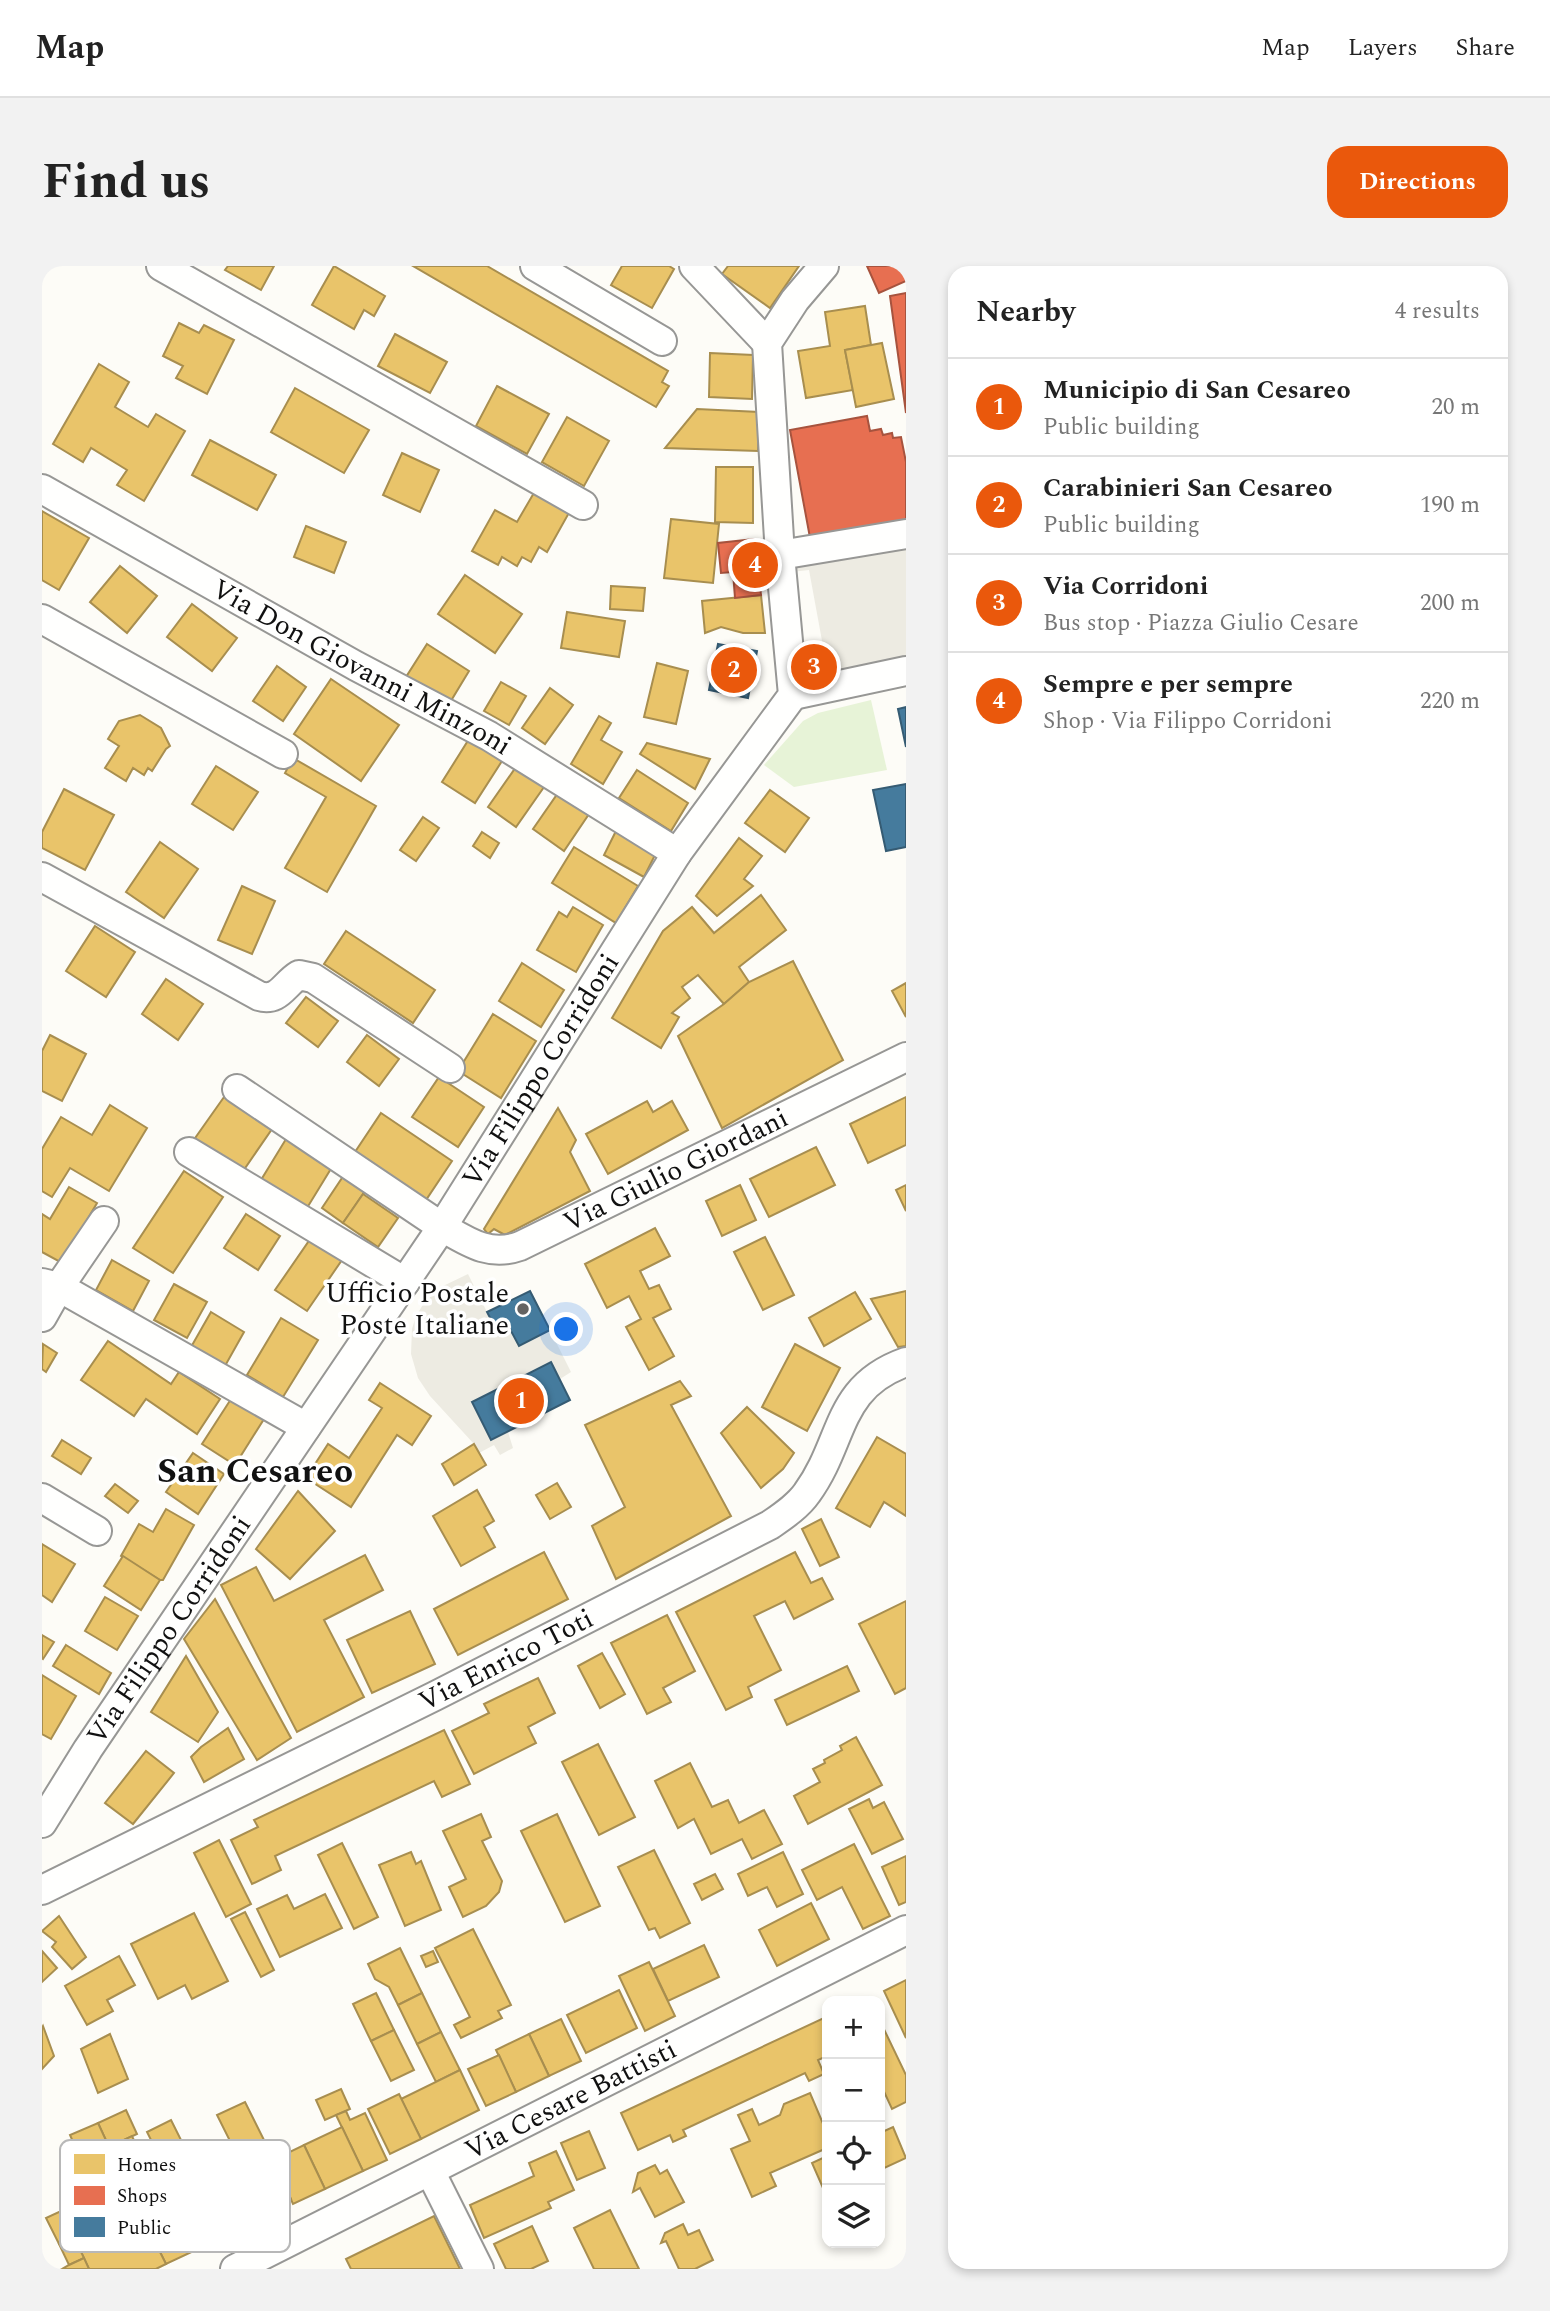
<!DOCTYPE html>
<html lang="en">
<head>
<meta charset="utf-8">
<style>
	:root { --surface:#fff; --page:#f2f2f2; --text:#222; --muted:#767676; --line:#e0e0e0; --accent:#ea580c }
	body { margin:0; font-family:Spectral,serif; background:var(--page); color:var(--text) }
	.controls { position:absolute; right:21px; bottom:21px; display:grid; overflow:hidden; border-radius:14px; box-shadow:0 4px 10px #0003 }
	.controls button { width:63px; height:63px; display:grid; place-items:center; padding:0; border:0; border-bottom:2px solid var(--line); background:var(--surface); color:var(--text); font:35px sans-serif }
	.you { position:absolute; left:525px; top:1064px; width:24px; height:24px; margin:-18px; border:5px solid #fff; border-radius:50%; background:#1a73e8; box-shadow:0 0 0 10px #1a73e833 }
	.badge { display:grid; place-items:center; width:46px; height:46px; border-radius:50%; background:var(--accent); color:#fff; font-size:23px; font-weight:700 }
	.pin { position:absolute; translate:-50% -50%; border:4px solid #fff; box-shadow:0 2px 7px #0006 }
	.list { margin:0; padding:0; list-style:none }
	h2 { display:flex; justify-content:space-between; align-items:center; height:91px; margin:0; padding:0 28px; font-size:30px }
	h2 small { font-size:23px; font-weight:400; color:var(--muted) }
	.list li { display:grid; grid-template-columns:46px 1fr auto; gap:21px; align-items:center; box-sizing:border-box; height:98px; padding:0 28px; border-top:2px solid var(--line) }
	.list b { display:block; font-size:26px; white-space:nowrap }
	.list p { margin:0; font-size:23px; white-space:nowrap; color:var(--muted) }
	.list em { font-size:23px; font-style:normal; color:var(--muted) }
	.icon { flex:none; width:38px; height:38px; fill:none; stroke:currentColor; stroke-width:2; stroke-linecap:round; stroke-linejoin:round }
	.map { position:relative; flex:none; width:864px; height:2003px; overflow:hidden; border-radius:21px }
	header { display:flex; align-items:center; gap:42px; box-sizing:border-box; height:98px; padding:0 35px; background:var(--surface); border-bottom:2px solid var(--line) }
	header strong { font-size:33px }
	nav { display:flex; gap:38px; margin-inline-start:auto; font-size:24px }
	.intro { display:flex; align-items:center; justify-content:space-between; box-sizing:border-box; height:168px; padding:0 42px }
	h1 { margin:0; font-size:49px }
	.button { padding:18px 32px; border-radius:21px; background:var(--accent); color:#fff; font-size:24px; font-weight:700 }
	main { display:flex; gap:42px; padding:0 42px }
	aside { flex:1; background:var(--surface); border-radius:21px; box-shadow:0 4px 10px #0003 }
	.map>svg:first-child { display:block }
</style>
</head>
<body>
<header>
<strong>Map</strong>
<nav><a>Map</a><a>Layers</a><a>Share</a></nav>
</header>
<div class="intro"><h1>Find us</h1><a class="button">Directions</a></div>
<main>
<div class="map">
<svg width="864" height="2003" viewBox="0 0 864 2003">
	<rect width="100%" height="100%" fill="#fdfcf7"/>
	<path fill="#e7f3d7" d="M829 434 845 504 752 521 722 499 761 455 776 447Z"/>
	<g fill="#edebe2">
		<path d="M864 272V392L768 409 765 395 783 391 767 304 749 306 747 293Z"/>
		<path d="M426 1008 456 1068 468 1063 477 1079 508 1064 529 1106 518 1113 509 1097 449 1174 466 1166 471 1182 458 1189 452 1179 437 1187 432 1178 388 1130 376 1112 369 1088 370 1063 374 1050 382 1037 399 1021Z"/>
	</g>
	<g fill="#e9c46a" stroke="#a88e4f" stroke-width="2">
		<path d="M186 0H232L219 24 183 4Z"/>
		<path d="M292 0 343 30 332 50 322 44 312 63 270 39Z"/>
		<path d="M371 0H445L626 105 620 116 627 120 614 141Z"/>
		<path d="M580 0H627L632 3 610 42 569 19Z"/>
		<path d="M686 0H757L728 42 680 8Z"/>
		<path d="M823 40 829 79 803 84 811 124 764 132 756 85 788 80 783 46Z"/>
		<path d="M137 57 157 67 162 59 192 74 165 128 134 112 141 100 121 90Z"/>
		<path d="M353 68 405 96 388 127 336 100Z"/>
		<path d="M840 77 852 133 814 141 803 84Z"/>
		<path d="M668 87 711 89 710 133 667 131Z"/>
		<path d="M57 98 87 116 73 141 106 161 114 148 143 165 102 235 75 219 85 204 49 182 41 196 11 178Z"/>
		<path d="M455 120 507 148 485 188 434 160Z"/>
		<path d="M253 122 327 164 302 207 229 166Z"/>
		<path d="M655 143 717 146 716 185 623 182Z"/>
		<path d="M525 151 567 175 542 220 500 196Z"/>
		<path d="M168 174 234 209 215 244 150 209Z"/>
		<path d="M360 187 397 204 378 246 341 229Z"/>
		<path d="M674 201H711V257L673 256Z"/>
		<path d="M493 225 528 245 505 286 497 281 489 296 480 291 475 300 460 291 456 299 430 285 453 244 475 256Z"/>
		<path d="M0 245 47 272 17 324 0 314Z"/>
		<path d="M629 253 677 258 671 317 622 312Z"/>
		<path d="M264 260 304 276 292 307 252 291Z"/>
		<path d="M78 300 115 330 85 367 48 336Z"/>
		<path d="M423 309 480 348 453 387 396 348Z"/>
		<path d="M569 320 603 322 601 345 568 343Z"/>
		<path d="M719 329 723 367H701L679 361 663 367 660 335Z"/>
		<path d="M150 338 195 372 170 405 125 371Z"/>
		<path d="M525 346 583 355 577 391 519 382Z"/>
		<path d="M385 378 427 405 407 438 364 411Z"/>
		<path d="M615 397 646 405 634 458 602 451Z"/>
		<path d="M235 400 264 421 241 455 211 435Z"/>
		<path d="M289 413 357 459 319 515 252 468Z"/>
		<path d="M459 416 484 430 467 459 442 445Z"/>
		<path d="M508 422 531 439 503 478 480 462Z"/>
		<path d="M98 449 119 462 128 480 124 483 110 505 106 502 102 509 91 502 84 515 63 502 77 480 66 473 77 455Z"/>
		<path d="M557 450 569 457 559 474 580 486 561 518 529 498Z"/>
		<path d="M427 473 460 495 433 537 400 516Z"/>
		<path d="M605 477 668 493 653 523 598 488Z"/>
		<path d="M251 492 334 540 285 626 243 602 284 531 243 507Z"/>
		<path d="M174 500 216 526 191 564 150 538Z"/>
		<path d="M474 501 502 521 474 561 446 541Z"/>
		<path d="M595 504 646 537 629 565 577 532Z"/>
		<path d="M22 523 72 549 43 604 0 582V566Z"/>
		<path d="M728 524 767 552 743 586 703 557Z"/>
		<path d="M516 527 547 548 522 585 491 563Z"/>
		<path d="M381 551 397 562 374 595 358 584Z"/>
		<path d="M575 563 615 585 602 611 562 589Z"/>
		<path d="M440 566 457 577 448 592 431 580Z"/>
		<path d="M697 572 720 590 702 613 711 620 675 650 654 630Z"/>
		<path d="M118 576 156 603 122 652 84 626Z"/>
		<path d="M532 581 596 620 574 657 510 617Z"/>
		<path d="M200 620 233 635 210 688 176 674Z"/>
		<path d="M719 629 744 664 697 701 707 716 682 738 656 709 640 721 648 732 630 747 637 751 619 782 570 752 621 665 650 641 672 667Z"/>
		<path d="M531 641 561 659 534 706 495 684 517 646 525 651Z"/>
		<path d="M53 660 93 686 64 731 24 705Z"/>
		<path d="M304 665 393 724 371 757 282 698Z"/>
		<path d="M751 695 801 794 680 862 636 770 682 738 707 716Z"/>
		<path d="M480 697 522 724 499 761 457 735Z"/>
		<path d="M124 713 161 738 136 774 100 748Z"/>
		<path d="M864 717V751L850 725Z"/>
		<path d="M264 731 296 755 276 781 244 757Z"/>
		<path d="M451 748 494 775 459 832 416 805Z"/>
		<path d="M8 769 44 788 20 835 0 825V785Z"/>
		<path d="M325 769 357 793 337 820 305 796Z"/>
		<path d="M397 811 442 841 416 881 370 851Z"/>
		<path d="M182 831 230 863 199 908 151 875Z"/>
		<path d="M864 831V879L826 897 808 858Z"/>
		<path d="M605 835 611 846 630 835 646 864 566 908 544 868Z"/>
		<path d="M68 839 105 862 67 925 28 902 10 931 0 925V883L19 851 50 869Z"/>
		<path d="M516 842 534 874 528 886 548 925 463 969 452 963 446 968 442 963Z"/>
		<path d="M339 847 410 895 384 934 313 886Z"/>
		<path d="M244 873 290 901 265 942 219 914Z"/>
		<path d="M774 881 793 919 727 951 708 913Z"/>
		<path d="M306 903 328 918 301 957 280 942Z"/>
		<path d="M142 905 181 931 131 1007 91 982Z"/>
		<path d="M698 919 714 954 680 970 664 935Z"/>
		<path d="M864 919V945L854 924Z"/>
		<path d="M27 921 55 937 20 997 0 986V948L8 953Z"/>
		<path d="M321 928 356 952 336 981 301 957Z"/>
		<path d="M204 948 238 970 216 1004 182 982Z"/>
		<path d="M613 962 628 990 598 1005 607 1023 617 1019 629 1043 611 1052 632 1090 607 1104 584 1061 599 1053 587 1030 565 1042 543 998Z"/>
		<path d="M271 969 302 991 265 1045 233 1024Z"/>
		<path d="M723 971 752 1029 721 1044 692 986Z"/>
		<path d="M70 994 107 1015 91 1045 54 1024Z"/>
		<path d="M132 1018 165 1036 145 1072 112 1054Z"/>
		<path d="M864 1025V1080L856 1081 829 1033Z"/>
		<path d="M813 1026 829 1053 782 1080 767 1052Z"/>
		<path d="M169 1046 202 1066 183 1100 149 1081Z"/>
		<path d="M239 1052 276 1074 241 1131 205 1109Z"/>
		<path d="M66 1075 129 1118 137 1106 178 1133 155 1168 104 1133 92 1150 39 1114Z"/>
		<path d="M1 1078 15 1087 4 1106 0 1103Z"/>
		<path d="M753 1078 798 1102 765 1165 720 1141Z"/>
		<path d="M638 1115 649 1130 629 1139 689 1250 574 1313 550 1260 583 1241 543 1159Z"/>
		<path d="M338 1117 389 1150 370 1179 355 1169 309 1241 264 1212 286 1178 307 1192 340 1142 327 1134Z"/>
		<path d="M189 1133 222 1153 193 1199 160 1178Z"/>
		<path d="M705 1141 752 1187 741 1203 719 1222 679 1167Z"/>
		<path d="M835 1171 864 1188V1250L842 1236 828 1261 794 1242Z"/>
		<path d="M20 1174 49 1192 39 1208 10 1190Z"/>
		<path d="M432 1178 444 1199 412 1219 400 1198Z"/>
		<path d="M151 1187 182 1208 156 1248 124 1226Z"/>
		<path d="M515 1217 529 1241 508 1253 494 1229Z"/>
		<path d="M73 1218 96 1235 86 1247 63 1230Z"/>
		<path d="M435 1224 452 1255 442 1261 453 1281 419 1300 391 1250Z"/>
		<path d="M256 1225 293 1265 248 1313 214 1283Z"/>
		<path d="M124 1243 152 1259 121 1314H118L79 1290 97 1258 111 1266Z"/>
		<path d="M779 1253 797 1291 778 1300 760 1263Z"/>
		<path d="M0 1278 33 1298 10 1336 0 1329Z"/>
		<path d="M502 1286 526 1333 416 1389 392 1343Z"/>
		<path d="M753 1286 769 1317 780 1312 791 1333 752 1353 743 1335 712 1350 739 1404 706 1421 710 1431 684 1444 634 1346Z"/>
		<path d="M323 1289 341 1324 282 1354 322 1431 255 1466 179 1319 214 1301 232 1335Z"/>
		<path d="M81 1290 118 1314 99 1344 62 1320Z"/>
		<path d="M63 1331 96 1350 75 1384 43 1365Z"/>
		<path d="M173 1333 249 1472 215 1494 142 1373Z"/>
		<path d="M864 1335V1422L853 1428 817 1358Z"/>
		<path d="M368 1345 393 1398 330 1427 305 1374Z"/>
		<path d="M625 1349 653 1405 621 1422 629 1436 605 1448 569 1377Z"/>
		<path d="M0 1369 12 1376 1 1393 0 1392Z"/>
		<path d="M24 1379 69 1407 57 1428 11 1400Z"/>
		<path d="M560 1387 583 1428 558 1442 536 1400Z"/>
		<path d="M144 1390 176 1446 156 1476 109 1446Z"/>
		<path d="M805 1400 817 1425 745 1459 733 1434Z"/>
		<path d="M0 1409 34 1430 9 1473 0 1468Z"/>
		<path d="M496 1412 513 1447 486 1461 494 1477 432 1508 410 1465 447 1447 442 1438Z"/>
		<path d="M186 1462 202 1493 162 1516 149 1491 159 1481Z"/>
		<path d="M402 1464 428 1518 400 1531 392 1515 233 1590 239 1604 210 1618 189 1574 216 1561 212 1554Z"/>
		<path d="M814 1471 840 1519 766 1558 752 1530 778 1516 771 1503 783 1497 782 1494 800 1484 798 1480Z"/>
		<path d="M556 1478 593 1551 557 1569 520 1496Z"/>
		<path d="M104 1485 132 1507 91 1558 63 1537Z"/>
		<path d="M648 1497 670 1541 686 1534 697 1557 722 1544 740 1578 710 1593 700 1573 669 1588 652 1553 636 1562 613 1515Z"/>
		<path d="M827 1533 831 1542 842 1536 861 1573 830 1588 807 1543Z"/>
		<path d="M439 1548 449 1571 440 1575 460 1615 457 1626 444 1640 421 1651 407 1621 424 1613 401 1565Z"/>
		<path d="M515 1548 558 1640 523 1656 479 1565Z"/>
		<path d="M177 1574 209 1638 184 1651 152 1587Z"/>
		<path d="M300 1577 336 1651 312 1663 276 1589Z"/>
		<path d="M812 1578 848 1650 821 1663 800 1621 775 1634 760 1604Z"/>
		<path d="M612 1584 648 1657 618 1672 613 1662 607 1664 576 1601Z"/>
		<path d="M369 1586 374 1598 379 1595 399 1644 363 1660 337 1599Z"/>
		<path d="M741 1586 761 1628 735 1641 725 1621 706 1630 696 1608Z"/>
		<path d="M864 1590V1636L857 1639 840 1601Z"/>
		<path d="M673 1608 681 1623 660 1634 652 1618Z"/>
		<path d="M283 1628 300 1662 238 1691 215 1643 245 1629 252 1643Z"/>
		<path d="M769 1637 787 1673 735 1700 717 1664Z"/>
		<path d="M203 1646 232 1704 219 1711 189 1653Z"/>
		<path d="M152 1647 186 1715 150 1733 143 1719 116 1733 89 1678Z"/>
		<path d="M17 1650 44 1691 30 1703 10 1681 14 1676 0 1665Z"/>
		<path d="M431 1663 469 1739 456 1745 460 1752 419 1772 412 1759 428 1751 393 1682Z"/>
		<path d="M662 1679 677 1711 626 1735 611 1703Z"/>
		<path d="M358 1682 380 1727 356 1739 347 1721 333 1713 326 1698Z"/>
		<path d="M0 1685 15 1702 0 1716Z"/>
		<path d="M391 1685 396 1696 384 1701 379 1690Z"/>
		<path d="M77 1690 93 1719 65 1734 71 1745 45 1759 23 1720Z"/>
		<path d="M607 1696 633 1750 603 1765 577 1710Z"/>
		<path d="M864 1714V1772L842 1725Z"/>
		<path d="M577 1724 595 1762 544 1787 525 1749Z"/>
		<path d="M334 1727 352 1764 329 1775 311 1738Z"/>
		<path d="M380 1727 399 1766 375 1778 356 1739Z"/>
		<path d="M784 1751 785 1790 776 1794 782 1808 767 1815 763 1807 641 1864 644 1870 631 1876 628 1869 596 1884 579 1847Z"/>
		<path d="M519 1753 539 1795 507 1810 487 1768Z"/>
		<path d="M838 1755 864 1809V1836L850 1843 838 1817Z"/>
		<path d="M1 1760 12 1790 0 1803V1762Z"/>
		<path d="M352 1764 372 1804 349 1815 329 1775Z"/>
		<path d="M399 1766 418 1804 394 1816 375 1778Z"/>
		<path d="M68 1768 86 1813 56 1827 39 1783Z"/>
		<path d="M487 1768 507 1810 474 1826 454 1784Z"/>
		<path d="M457 1789 474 1826 444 1840 426 1803Z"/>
		<path d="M418 1804 437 1844 379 1873 359 1833Z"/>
		<path d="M299 1823 308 1843 283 1854 274 1834Z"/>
		<path d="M768 1827 785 1867V1882L728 1907 734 1920 710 1931 689 1883 708 1875 696 1849 710 1843 717 1859 738 1849 742 1838Z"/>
		<path d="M357 1828 379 1873 348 1888 326 1843Z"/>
		<path d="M203 1836 222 1874 194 1887 175 1849Z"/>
		<path d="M84 1844 95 1868 67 1881 56 1857Z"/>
		<path d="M304 1845 308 1854 323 1847 345 1894 321 1905 294 1849Z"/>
		<path d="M129 1854 145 1886 121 1898 105 1866Z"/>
		<path d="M56 1857 67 1881 90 1870 106 1904 54 1928 28 1869Z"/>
		<path d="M300 1861 321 1905 283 1923 262 1879Z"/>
		<path d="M851 1861 864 1892 838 1904V1867Z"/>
		<path d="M547 1865 563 1902 535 1914 519 1877Z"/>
		<path d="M262 1879 283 1923 251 1938 231 1894Z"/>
		<path d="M514 1885 532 1924 506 1936 509 1942 442 1972 428 1939 492 1910 487 1897Z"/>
		<path d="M785 1890V1931L770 1897Z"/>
		<path d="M233 1899 249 1933 219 1947 203 1913Z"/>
		<path d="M613 1899 618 1908 625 1904 642 1936 613 1951 598 1922 591 1926 596 1907Z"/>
		<path d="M139 1936 154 1968 150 1969 156 1983 124 1998 102 1954Z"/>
		<path d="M568 1944 597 2003H552L532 1962Z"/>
		<path d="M19 1945 32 1971 17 1978 4 1952Z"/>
		<path d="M392 1950 418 2003H309L304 1993Z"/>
		<path d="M102 1954 124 1998 114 2003H47L38 1984Z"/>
		<path d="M641 1958 646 1969 657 1964 671 1994 653 2003H637L624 1975 619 1977 623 1967Z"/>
		<path d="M490 1960 506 1995 489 2003H464L452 1978Z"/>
		<path d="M32 1971 42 1992 27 1999 17 1978Z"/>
		<path d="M42 1992 47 2003H20L27 1999Z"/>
	</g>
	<g fill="#e76f51" stroke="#a7533e" stroke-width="2">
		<path d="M825 0H864V15L837 27Z"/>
		<path d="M864 27V147L848 30Z"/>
		<path d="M825 150 828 165 839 163 841 169 850 167 851 172 859 171 864 196V260L769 277 748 164Z"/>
		<path d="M712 273 719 329 693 332 691 306 679 307 676 277Z"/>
	</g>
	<g fill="#457b9d" stroke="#355b73" stroke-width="2">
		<path d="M676 378 715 385 706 432 667 424Z"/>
		<path d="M864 441V481L856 443Z"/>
		<path d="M864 518V581L844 585 831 524Z"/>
		<path d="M488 1025 508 1064 477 1080 468 1063 457 1069 445 1046Z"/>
		<path d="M509 1096 528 1134 449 1174 430 1136Z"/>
	</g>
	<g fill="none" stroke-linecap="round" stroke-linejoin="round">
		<g stroke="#979795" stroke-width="32">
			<g id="minor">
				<path d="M119 0 541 239"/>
				<path d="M493 0 620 75"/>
				<path d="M652 0 725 77"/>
				<path id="s1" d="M0 223 314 400 447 470 635 587"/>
				<path d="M738 289 864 268"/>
				<path d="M0 353 241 488"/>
				<path d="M751 429 864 405"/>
				<path d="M0 611 217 730C237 736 242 718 257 709L271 712 408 802"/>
				<path id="s2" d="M195 823 400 961C426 976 447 991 478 980L864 791"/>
				<path d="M147 886 363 1016"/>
				<path d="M0 1017 17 1021 264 1161"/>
				<path d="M0 1051 17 1021 62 955"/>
				<path d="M0 1232 55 1265"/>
				<path id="s3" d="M0 1557 46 1483 400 961 635 587 751 429 738 289 725 77 753 34 782 0"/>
				<path id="s4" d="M0 1624 393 1430 728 1259C741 1250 756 1240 765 1227 803 1175 793 1121 864 1096"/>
				<path d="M388 1905 437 2003"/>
				<path id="s5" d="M193 2003 864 1664"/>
			</g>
		</g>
		<use href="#minor" stroke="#fffffe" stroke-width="28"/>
	</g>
	<circle fill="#646362" stroke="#fff" stroke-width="2.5" cx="481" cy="1043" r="7"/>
	<g text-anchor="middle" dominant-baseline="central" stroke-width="7" stroke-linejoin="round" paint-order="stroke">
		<g font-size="28" fill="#111" stroke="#fff">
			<text stroke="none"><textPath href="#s1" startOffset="366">Via Don Giovanni Minzoni</textPath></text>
			<text stroke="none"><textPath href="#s3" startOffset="903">Via Filippo Corridoni</textPath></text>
			<text stroke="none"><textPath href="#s2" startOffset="504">Via Giulio Giordani</textPath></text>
			<text stroke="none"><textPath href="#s3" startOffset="231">Via Filippo Corridoni</textPath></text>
			<text stroke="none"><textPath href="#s4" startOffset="518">Via Enrico Toti</textPath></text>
			<text stroke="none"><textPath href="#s5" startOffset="376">Via Cesare Battisti</textPath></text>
		</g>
		<g font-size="28" fill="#111" stroke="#fff" text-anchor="end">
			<text x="467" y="1027">Ufficio Postale<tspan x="467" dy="32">Poste Italiane</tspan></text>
		</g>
		<g font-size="35" font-weight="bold" fill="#111" stroke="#fff">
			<text x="213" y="1205">San Cesareo</text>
		</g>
	</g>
	<rect x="18" y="1874" width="230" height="112" rx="10" fill="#fff" stroke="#b8b8b8" stroke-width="2"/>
	<rect x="32" y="1888" width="31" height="20" fill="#e9c46a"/>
	<rect x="32" y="1920" width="31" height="19" fill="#e76f51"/>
	<rect x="32" y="1951" width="31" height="20" fill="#457b9d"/>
	<g font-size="19" fill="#111">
		<text x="75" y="1905">Homes</text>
		<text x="75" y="1936">Shops</text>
		<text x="75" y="1968">Public</text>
	</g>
</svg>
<div class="controls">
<button>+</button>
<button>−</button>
<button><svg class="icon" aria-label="locate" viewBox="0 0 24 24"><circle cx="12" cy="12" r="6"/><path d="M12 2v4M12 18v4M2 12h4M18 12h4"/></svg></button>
<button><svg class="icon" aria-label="layers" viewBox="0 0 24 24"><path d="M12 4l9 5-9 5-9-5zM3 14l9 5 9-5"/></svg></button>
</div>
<div class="you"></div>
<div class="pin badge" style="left:479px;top:1135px">1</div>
<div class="pin badge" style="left:692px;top:404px">2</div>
<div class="pin badge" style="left:772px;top:401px">3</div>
<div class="pin badge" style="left:713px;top:299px">4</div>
</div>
<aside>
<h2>Nearby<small>4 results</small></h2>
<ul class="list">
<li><span class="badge">1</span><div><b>Municipio di San Cesareo</b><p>Public building</p></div><em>20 m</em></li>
<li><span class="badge">2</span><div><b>Carabinieri San Cesareo</b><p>Public building</p></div><em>190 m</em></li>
<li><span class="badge">3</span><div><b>Via Corridoni</b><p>Bus stop · Piazza Giulio Cesare</p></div><em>200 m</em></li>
<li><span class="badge">4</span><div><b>Sempre e per sempre</b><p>Shop · Via Filippo Corridoni</p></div><em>220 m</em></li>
</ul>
</aside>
</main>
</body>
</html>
